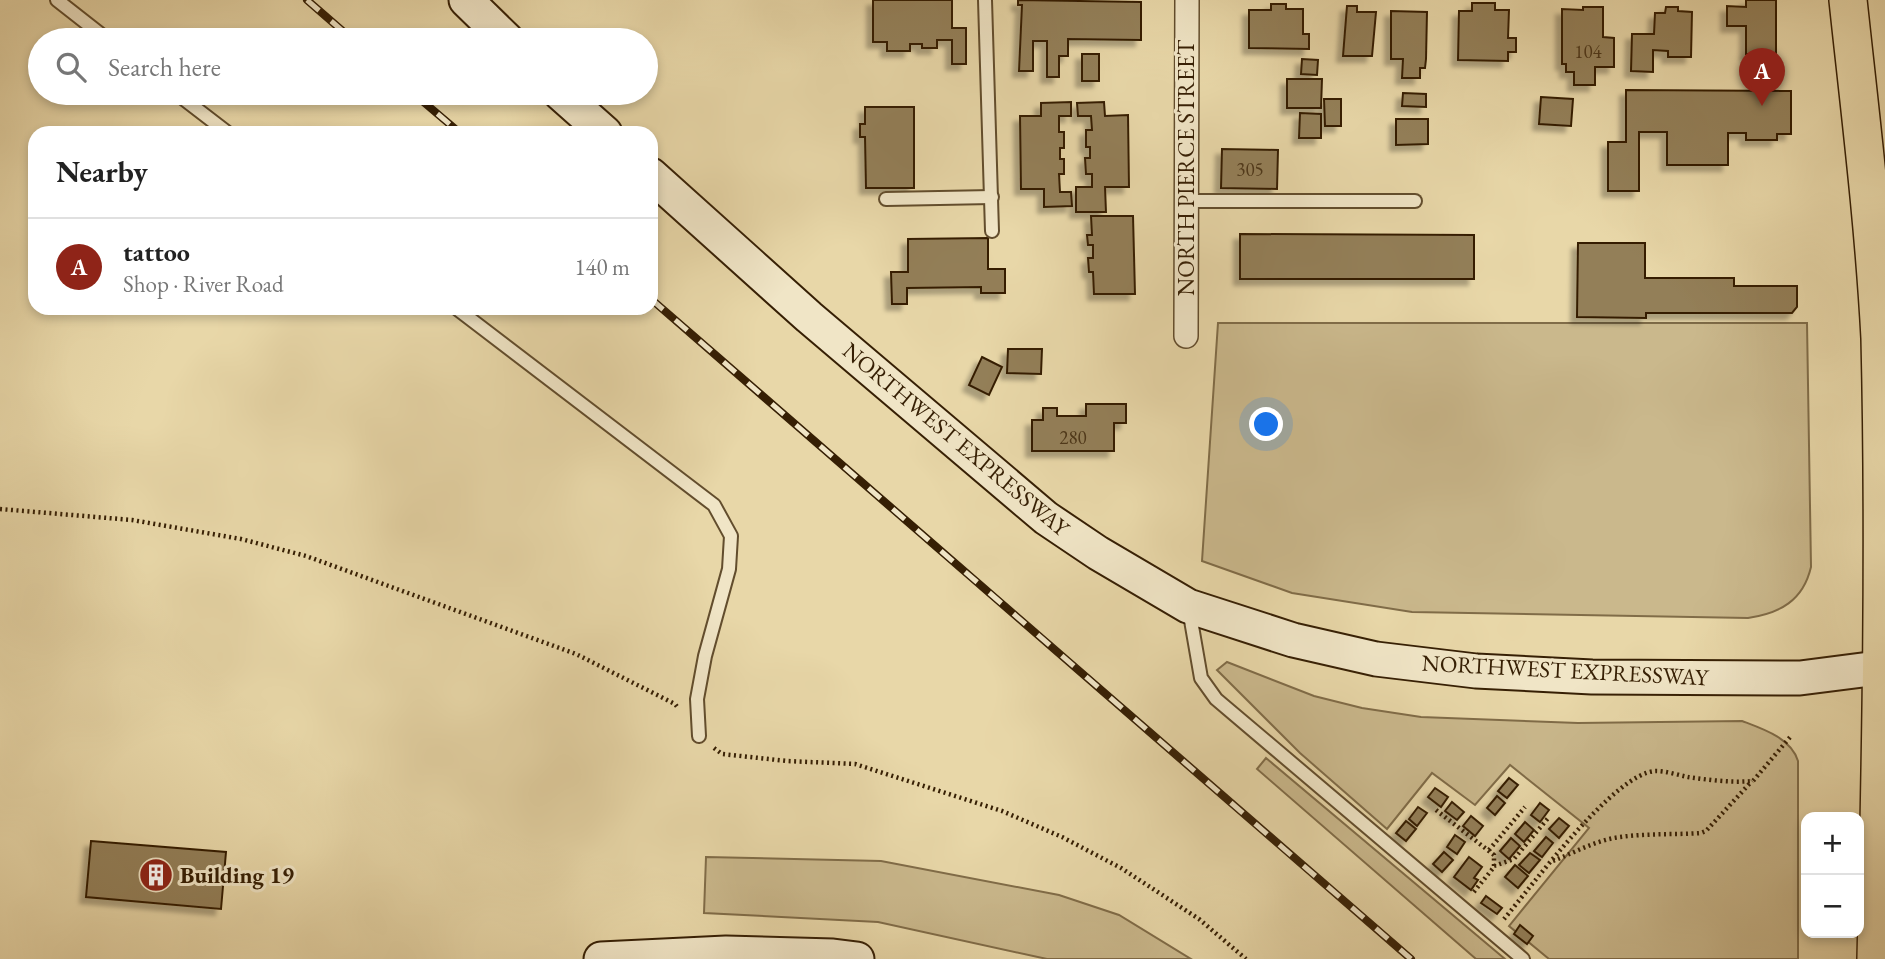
<!DOCTYPE html>
<html lang="en">
<head>
<meta charset="utf-8">
<style>
	:root { --surface:#fff; --page:#f6f6f6; --text:#222; --muted:#767676; --line:#e0e0e0; --accent:#8f2418 }
	body { margin:0; font-family:"EB Garamond",serif; background:var(--page); color:var(--text) }
	.controls { position:absolute; right:21px; bottom:21px; display:grid; overflow:hidden; border-radius:14px; box-shadow:0 4px 10px #0003 }
	.controls button { width:63px; height:63px; display:grid; place-items:center; padding:0; border:0; border-bottom:2px solid var(--line); background:var(--surface); color:var(--text); font:35px sans-serif }
	.you { position:absolute; left:1267px; top:425px; width:24px; height:24px; margin:-18px; border:5px solid #fff; border-radius:50%; background:#1a73e8; box-shadow:0 0 0 10px #1a73e833 }
	.badge { display:grid; place-items:center; width:46px; height:46px; border-radius:50%; background:var(--accent); color:#fff; font-size:23px; font-weight:700 }
	.pin { position:absolute; translate:-50% -58px; filter:drop-shadow(0 2px 4px #0008) }
	.pin::after { content:''; position:absolute; top:37px; width:24px; height:21px; background:inherit; clip-path:polygon(0 0,100% 0,50% 100%) }
	.list { margin:0; padding:0; list-style:none }
	h2 { display:flex; justify-content:space-between; align-items:center; height:91px; margin:0; padding:0 28px; font-size:30px }
	h2 small { font-size:23px; font-weight:400; color:var(--muted) }
	.list li { display:grid; grid-template-columns:46px 1fr auto; gap:21px; align-items:center; box-sizing:border-box; height:98px; padding:0 28px; border-top:2px solid var(--line) }
	.list b { display:block; font-size:26px; white-space:nowrap }
	.list p { margin:0; font-size:23px; white-space:nowrap; color:var(--muted) }
	.list em { font-size:23px; font-style:normal; color:var(--muted) }
	.icon { flex:none; width:38px; height:38px; fill:none; stroke:currentColor; stroke-width:2; stroke-linecap:round; stroke-linejoin:round }
	.map { position:relative; flex:none; width:1885px; height:959px; overflow:hidden }
	.search { position:absolute; background:var(--surface); box-shadow:0 4px 10px #0003; left:28px; top:28px; width:630px; height:77px; display:flex; align-items:center; gap:18px; box-sizing:border-box; padding:0 24px; border-radius:38px; color:var(--muted); font-size:26px }
	.panel { position:absolute; background:var(--surface); box-shadow:0 4px 10px #0003; left:28px; top:126px; width:630px; height:189px; border-radius:21px }
	.map>svg:first-child { display:block }
</style>
</head>
<body>
<div class="map">
<svg width="1885" height="959" viewBox="0 0 1885 959">
	<defs>
		<filter id="shadow"><feDropShadow dx="-6" dy="6" stdDeviation="2" flood-color="#0004"/></filter>
	</defs>
	<rect width="100%" height="100%" fill="#e8d7a8"/>
	<filter id="stains"><feTurbulence type="fractalNoise" baseFrequency=".00286" numOctaves="4"/><feColorMatrix values="0 0 0 0 .2 0 0 0 0 .09 0 0 0 0 .02 0 0 0 .5 -.17"/></filter>
	<radialGradient id="worn" r=".72"><stop offset=".6" stop-color="#630" stop-opacity="0"/><stop offset="1" stop-color="#630" stop-opacity=".3"/></radialGradient>
	<g fill="#cab88c" stroke="#806c48" stroke-width="2">
		<path d="M1218 323H1807L1811 567C1803 601 1780 613 1748 618L1412 612 1292 593 1202 561Z"/>
		<path d="M1227 662 1314 696 1362 708 1421 717 1578 723 1742 721C1763 729 1791 738 1798 761V959H1549L1509 926 1589 828 1510 765 1475 805 1432 773 1387 829 1300 753 1217 670Z"/>
		<path d="M1266 758 1505 959H1476L1257 769Z"/>
		<path d="M706 857 881 861 1059 895 1119 915 1191 959H1047L878 922 704 913Z"/>
	</g>
	<g fill="#937f59" stroke="#361f04" stroke-width="2" filter="url(#shadow)">
		<path d="M873 0H952V28H966V64H952V40H937V48H922V44H910V51H887V42H873Z"/>
		<path d="M1018 0 1141 2V40L1068 39V56H1059V77H1047V41H1033V71H1019L1022 5H1018Z"/>
		<path d="M1746 0H1776V54H1746V26H1727V6L1746 7Z"/>
		<path d="M1472 3H1495V10H1509L1508 38H1516V52H1508V61L1458 60 1459 11H1472Z"/>
		<path d="M1271 4H1286V9H1303V34H1309V49L1249 48V10H1271Z"/>
		<path d="M1347 6H1357V12H1376L1372 56H1343Z"/>
		<path d="M1583 7H1603V37L1614 38V67H1595V85H1574V72H1566V64H1562V9L1583 10Z"/>
		<path d="M1666 7H1678V11L1692 12 1691 57H1668V51L1653 50V72L1631 71 1632 34H1654L1655 13H1665Z"/>
		<path d="M1391 11 1427 12 1426 59 1425 68H1420V78H1402L1403 59H1391Z"/>
		<rect x="1082" y="54" width="17" height="27"/>
		<path d="M1302 59 1318 60 1317 75 1301 74Z"/>
		<path d="M1287 79H1322L1321 108H1287Z"/>
		<path d="M1626 90 1791 91V134H1777V140H1746V133H1728V165H1667V132H1639V191H1608V142H1626Z"/>
		<path d="M1403 93 1426 94V107L1402 106Z"/>
		<path d="M1541 97 1573 99 1571 126 1539 124Z"/>
		<path d="M1324 99H1341V126H1325Z"/>
		<path d="M1071 102V116H1059V132H1064V148H1060V159H1064V174H1059L1060 192H1071L1072 206 1044 207V189H1021L1020 116H1041V103Z"/>
		<path d="M1104 102 1105 116 1128 115 1129 187H1105L1106 212H1076V187H1092V174H1086L1085 158H1090V147H1086V130H1092L1091 116H1078L1077 103Z"/>
		<path d="M865 107H914V188H866L865 137H860V124H865Z"/>
		<path d="M1300 113 1321 114V138H1299Z"/>
		<path d="M1396 119H1428V144L1396 145Z"/>
		<path d="M1222 149 1278 150 1277 189 1221 188Z"/>
		<path d="M1091 216H1133L1135 294H1094L1093 272H1089L1088 258H1093V245H1088L1087 235H1092Z"/>
		<path d="M1240 234 1474 235V279H1240Z"/>
		<path d="M988 238V269H1005V293H981V287L907 288V304H892L891 272H908V239Z"/>
		<path d="M1578 243H1645V278H1734V286H1797V307L1792 313H1646V318L1577 317Z"/>
		<path d="M1008 349H1042L1041 374 1007 373Z"/>
		<path d="M982 357 1002 367 989 395 969 385Z"/>
		<path d="M1086 404H1126V423H1114V451H1032V420H1043V408H1057V416H1086Z"/>
		<path d="M1509 778 1518 785 1507 798 1498 791Z"/>
		<path d="M1435 788 1448 797 1441 807 1428 797Z"/>
		<path d="M1497 796 1505 803 1495 815 1487 808Z"/>
		<path d="M1452 802 1464 812 1457 820 1445 811Z"/>
		<path d="M1540 803 1549 810 1540 822 1531 815Z"/>
		<path d="M1418 807 1427 813 1417 826 1409 819Z"/>
		<path d="M1471 816 1483 826 1475 836 1463 826Z"/>
		<path d="M1559 818 1569 826 1559 838 1549 829Z"/>
		<path d="M1406 821 1416 829 1406 841 1396 833Z"/>
		<path d="M1525 822 1534 830 1524 842 1515 834Z"/>
		<path d="M1455 835 1465 842 1457 854 1447 847Z"/>
		<path d="M1546 837 1553 843 1542 857 1534 851Z"/>
		<path d="M1511 838 1520 846 1509 859 1500 851Z"/>
		<path d="M91 841 226 852 221 909 86 897Z"/>
		<path d="M1444 852 1453 860 1442 872 1433 864Z"/>
		<path d="M1530 853 1540 860 1529 873 1519 865Z"/>
		<path d="M1469 857 1482 867 1474 878 1478 880 1471 890 1454 877Z"/>
		<path d="M1515 865 1528 876 1518 888 1505 877Z"/>
		<path d="M1486 896 1502 908 1497 914 1481 903Z"/>
		<path d="M1520 925 1533 936 1527 944 1514 934Z"/>
	</g>
	<g fill="none" stroke-linecap="round" stroke-linejoin="round">
		<g stroke="#624d2d" stroke-width="16">
			<g id="lane">
				<path d="M57 0 108 40"/>
				<path d="M985 0 992 231"/>
				<path d="M176 93 228 133"/>
				<path d="M886 199 992 197"/>
				<path d="M1186 201H1415"/>
				<path d="M456 308 714 505 731 536 729 569 705 656 697 699 699 736"/>
				<path d="M1189 609 1201 678 1216 699 1523 959"/>
			</g>
		</g>
		<g stroke="#624d2d" stroke-width="26">
			<path id="street" d="M1186 336 1187 0"/>
		</g>
		<g stroke="#361f04" stroke-width="37">
			<g id="secondary">
				<path d="M466 0 507 40"/>
				<path d="M560 93 605 133"/>
				<path d="M651 175 809 317 1046 518 1098 553 1188 606 1293 640 1376 659 1476 671 1592 677 1800 678 1885 667"/>
				<path d="M601 959 726 953 833 956 857 959"/>
			</g>
		</g>
		<g stroke="#361f04" stroke-width="40">
			<path id="primary" d="M1848 0C1860 112 1874 225 1880 338 1885 545 1881 752 1876 959"/>
		</g>
		<g stroke="#361f04" stroke-width="4.5" stroke-dasharray="2 3.5" stroke-linecap="butt">
			<path d="M0 509 132 520 241 539 306 556 576 654 675 704 678 708"/>
			<path d="M714 748 722 754 787 761 855 764 1002 811 1062 837 1121 868 1199 919 1246 959"/>
			<path d="M1436 810 1494 855V867L1473 893"/>
			<path d="M1489 850 1525 807"/>
			<path d="M1553 861C1573 853 1593 842 1614 838 1643 833 1672 835 1701 833L1706 831 1752 781"/>
			<path d="M1494 866 1514 859 1549 817"/>
			<path d="M1504 919C1532 886 1615 772 1656 771 1666 771 1678 775 1688 777 1709 780 1732 783 1753 781L1791 736"/>
		</g>
		<use href="#lane" stroke="#f0e5c6" stroke-width="12"/>
		<use href="#street" stroke="#f0e5c6" stroke-width="23"/>
		<use href="#secondary" stroke="#f0e5c6" stroke-width="33"/>
		<use href="#primary" stroke="#e8d7a8" stroke-width="37"/>
		<g stroke="#361f04" stroke-width="8">
			<g id="rail">
				<path d="M307 0 353 40"/>
				<path d="M413 93 460 133"/>
				<path d="M651 299 1411 959"/>
			</g>
		</g>
		<use href="#rail" stroke="#f0e5c6" stroke-width="5" stroke-dasharray="16" stroke-linecap="butt"/>
	</g>
	<defs>
		<g id="building-disc" transform="scale(1.75)"><circle r="9.5" fill="#8f2418" stroke="#f0e5c6"/><path d="M-4-6H4V6H1V3H-1V6H-4ZM-2.5-4.3h1.7v1.8h-1.7ZM.8-4.3h1.7v1.8H.8ZM-2.5-1h1.7V.8h-1.7ZM.8-1h1.7V.8H.8Z" fill="#fff"/></g>
	</defs>
	<g fill-rule="evenodd">
		<use href="#building-disc" x="156" y="875"/>
	</g>
	<g text-anchor="middle" dominant-baseline="central" stroke-width="6" stroke-linejoin="round" paint-order="stroke">
		<g font-size="19" fill="#4d3719">
			<text x="1588" y="51">104</text>
			<text x="1250" y="169">305</text>
			<text x="1073" y="437">280</text>
		</g>
		<g font-size="23" fill="#361f04" stroke="#f0e5c6">
			<text transform="translate(1186 168) rotate(-90)">NORTH PIERCE STREET</text>
			<text transform="translate(956 439) rotate(40)">NORTHWEST EXPRESSWAY</text>
			<text transform="translate(1565 670) rotate(3)">NORTHWEST EXPRESSWAY</text>
		</g>
		<g font-size="23" font-weight="bold" fill="#361f04" stroke="#f0e5c6" text-anchor="start">
			<text x="180" y="875">Building 19</text>
		</g>
	</g>
	<rect width="100%" height="100%" filter="url(#stains)"/>
	<rect width="100%" height="100%" fill="url(#worn)"/>
</svg>
<div class="controls">
<button>+</button>
<button>−</button>
</div>
<div class="you"></div>
<div class="pin badge" style="left:1762px;top:106px">A</div>
<div class="search"><svg class="icon" aria-label="search" viewBox="0 0 24 24"><circle cx="10" cy="10" r="6"/><path d="M15 15l6 6"/></svg>Search here</div>
<section class="panel">
<h2>Nearby<small></small></h2>
<ul class="list">
<li><span class="badge">A</span><div><b>tattoo</b><p>Shop · River Road</p></div><em>140 m</em></li>
</ul>
</section>
</div>
</body>
</html>
